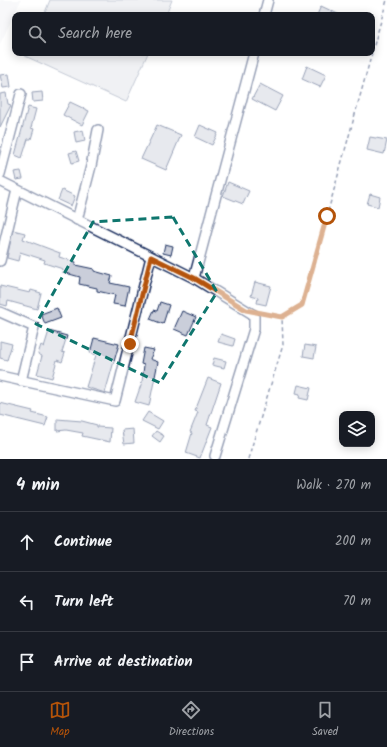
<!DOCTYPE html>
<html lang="en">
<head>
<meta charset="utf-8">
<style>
	:root { --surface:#171b24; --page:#20242c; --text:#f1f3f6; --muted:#9ea1a6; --line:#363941; --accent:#b45309 }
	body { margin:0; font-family:Kalam,sans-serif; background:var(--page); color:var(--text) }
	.controls { position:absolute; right:12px; bottom:12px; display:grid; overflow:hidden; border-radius:8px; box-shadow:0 2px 10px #0003 }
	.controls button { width:36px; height:36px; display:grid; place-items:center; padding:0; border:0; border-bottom:1px solid var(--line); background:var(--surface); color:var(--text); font:20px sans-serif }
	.stop { position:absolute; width:12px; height:12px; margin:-9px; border:3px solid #b45309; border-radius:50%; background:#fff }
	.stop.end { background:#b45309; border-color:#fff; box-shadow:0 1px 4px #0008 }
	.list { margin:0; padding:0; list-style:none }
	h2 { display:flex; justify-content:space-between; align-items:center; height:52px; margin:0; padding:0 16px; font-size:17px }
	h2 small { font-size:13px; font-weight:400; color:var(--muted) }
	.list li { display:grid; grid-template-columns:26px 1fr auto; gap:12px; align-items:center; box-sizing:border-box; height:60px; padding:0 16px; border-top:1px solid var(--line) }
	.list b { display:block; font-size:15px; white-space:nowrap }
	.list em { font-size:13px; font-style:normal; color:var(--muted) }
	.icon { flex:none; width:22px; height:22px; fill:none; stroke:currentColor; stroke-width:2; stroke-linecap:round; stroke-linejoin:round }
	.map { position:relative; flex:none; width:387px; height:459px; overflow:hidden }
	.search { position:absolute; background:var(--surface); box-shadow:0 2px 10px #0003; left:12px; right:12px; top:12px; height:44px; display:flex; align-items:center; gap:10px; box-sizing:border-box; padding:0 14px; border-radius:8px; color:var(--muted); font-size:15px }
	.sheet { height:232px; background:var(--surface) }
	nav { display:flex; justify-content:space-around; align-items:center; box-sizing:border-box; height:56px; border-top:1px solid var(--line); background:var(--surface); font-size:11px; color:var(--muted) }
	nav a { display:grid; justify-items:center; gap:2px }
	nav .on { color:var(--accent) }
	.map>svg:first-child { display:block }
</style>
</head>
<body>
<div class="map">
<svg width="387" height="459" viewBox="0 0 387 459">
	<rect width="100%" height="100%" fill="#fff"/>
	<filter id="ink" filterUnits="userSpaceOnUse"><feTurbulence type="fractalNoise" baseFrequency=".025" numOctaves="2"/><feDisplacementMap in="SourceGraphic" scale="8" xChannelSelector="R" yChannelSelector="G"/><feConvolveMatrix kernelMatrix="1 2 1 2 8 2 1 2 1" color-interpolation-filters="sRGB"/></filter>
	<g filter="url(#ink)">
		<path fill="#eff0f4" d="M0 0H21L0 44Z"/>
		<g fill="#dee1e7" stroke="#7c88a2">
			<path d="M50 0H172L166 15H44Z"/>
			<path d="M26 53H148L126 102 25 56Z"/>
		</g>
		<g fill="#caceda" stroke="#1b2f5e">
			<path d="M321 6 340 15H317Z"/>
			<path d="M307 66 326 75 320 87 302 79Z"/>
			<path d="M9 74 11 87 3 88 0 75Z"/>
			<path d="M260 84 283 96 275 111 252 99Z"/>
			<path d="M42 92 43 101 33 102 32 93Z"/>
			<path d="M6 93 8 104 11 105 0 127V94Z"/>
			<path d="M70 102 89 111 82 125 63 115Z"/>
			<path d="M28 107 36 109 31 128 34 129 31 139H28L22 158 15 155Z"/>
			<path d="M157 125 181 135 166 170 141 159Z"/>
			<path d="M200 125 218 133 212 145 195 137Z"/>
			<path d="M83 130 85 141 76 143 74 132Z"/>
			<path d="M370 137 387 140 384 154 367 150Z"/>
			<path d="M76 151 79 161 72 163 69 153Z"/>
			<path d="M21 171 23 179 16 180 14 172Z"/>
			<path d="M228 182 249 191 243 204 223 196Z"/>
			<path d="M62 190 75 196 71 206 58 200Z"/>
			<path d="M370 194 380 197 378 207 367 204Z"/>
			<path d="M13 230 25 233 23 239 60 253 59 257 76 262 75 265 94 269V271L112 276 110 283 129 287 125 306 113 304 115 295 97 291V288L79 284 80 277 62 272 63 269 44 263 45 260 20 252 18 261 7 258Z"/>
			<path d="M165 244 173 246 171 255 163 253Z"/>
			<path d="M255 282 271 286 266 305 257 303 258 298 251 296Z"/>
			<path d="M0 286 30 293 31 290 41 293 37 309 8 301 7 306 0 304Z"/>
			<path d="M160 302 169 305 163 324 150 319 154 310 157 311Z"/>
			<path d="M57 308 61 318 45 324 41 314Z"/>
			<path d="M182 311 196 317 188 335 174 329Z"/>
			<path d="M49 331 67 336 62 352 65 353 62 362 57 360 52 378 37 374 42 356 38 354 41 345 44 347Z"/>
			<path d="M221 334 235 339 233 346 218 342Z"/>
			<path d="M94 338 119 344 105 393 86 387 96 355 90 353Z"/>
			<path d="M0 341 12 344 7 360 0 358Z"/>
			<path d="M305 345 316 347 314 358 303 356Z"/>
			<path d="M144 348 154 350 150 359 158 362 149 406 135 402 142 382 144 365 141 364Z"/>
			<path d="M214 358 226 361 224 368 212 365Z"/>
			<path d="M208 378 221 383 207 425 212 427 200 458 186 453 192 433 190 432 198 412 195 411Z"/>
			<path d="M298 385 311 388 308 400 299 398 300 394 296 393Z"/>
			<path d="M0 403 33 411 32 413 48 417 45 426 0 415Z"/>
			<path d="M148 412 163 421 158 429 142 421Z"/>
			<path d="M57 419 82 421 97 425V427L111 428 110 442 82 436 83 433 66 430 57 431Z"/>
			<path d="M133 429 134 443 124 444 122 430Z"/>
			<path d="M156 431 164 436 160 442 152 436Z"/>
		</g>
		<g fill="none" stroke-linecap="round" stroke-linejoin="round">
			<g stroke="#1b2f5e" stroke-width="12">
				<g id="minor">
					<path d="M264 15 268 0"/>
					<path d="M0 174 21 94"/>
					<path d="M0 181 194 278 254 315V329L215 456"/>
					<path d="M77 220 91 166 98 130"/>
					<path d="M0 261 17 190"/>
					<path d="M194 278 254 53"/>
					<path d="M0 312 34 327 21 381"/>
					<path d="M0 376 115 401 151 257"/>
				</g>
			</g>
			<g stroke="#1b2f5e" stroke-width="1.5" stroke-dasharray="4 3" stroke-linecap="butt">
				<path d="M372 52 387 0"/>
				<path d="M263 313 282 317 302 305 372 53"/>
				<path d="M248 459 283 345 282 317"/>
			</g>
			<use href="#minor" stroke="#fff" stroke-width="9"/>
		</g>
	</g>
	<g fill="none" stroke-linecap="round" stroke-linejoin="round" filter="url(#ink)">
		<path stroke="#b45309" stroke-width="5" d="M130 344 151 257 194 278 246 310 282 317 302 305 327 216"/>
	</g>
	<path d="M0 0H387V459H0ZM173 217 217 292 160 383 36 324 93 222Z" fill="#fff" fill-opacity=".55" fill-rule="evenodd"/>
	<path fill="none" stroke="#0f766e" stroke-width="3" stroke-dasharray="8 5" stroke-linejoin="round" d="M173 217 217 292 160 383 36 324 93 222Z"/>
</svg>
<div class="controls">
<button><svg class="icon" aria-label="layers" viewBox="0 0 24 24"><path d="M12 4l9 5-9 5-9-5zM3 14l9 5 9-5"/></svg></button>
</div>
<div class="stop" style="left:327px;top:216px"></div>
<div class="stop end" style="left:130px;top:344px"></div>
<div class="search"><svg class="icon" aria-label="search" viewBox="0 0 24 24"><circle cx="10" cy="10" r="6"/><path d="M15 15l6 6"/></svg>Search here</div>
</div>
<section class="sheet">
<h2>4 min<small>Walk · 270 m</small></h2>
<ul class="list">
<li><svg class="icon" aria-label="ahead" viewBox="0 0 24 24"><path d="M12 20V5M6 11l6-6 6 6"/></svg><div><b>Continue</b></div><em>200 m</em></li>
<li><svg class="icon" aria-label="left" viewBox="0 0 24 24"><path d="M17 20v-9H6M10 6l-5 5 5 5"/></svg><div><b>Turn left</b></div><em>70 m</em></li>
<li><svg class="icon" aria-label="arrive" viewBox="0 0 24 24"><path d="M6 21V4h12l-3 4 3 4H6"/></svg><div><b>Arrive at destination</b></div></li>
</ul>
</section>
<nav>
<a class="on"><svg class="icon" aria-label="map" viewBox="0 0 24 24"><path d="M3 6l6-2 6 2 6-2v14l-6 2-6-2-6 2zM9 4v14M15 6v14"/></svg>Map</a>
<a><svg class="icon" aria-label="directions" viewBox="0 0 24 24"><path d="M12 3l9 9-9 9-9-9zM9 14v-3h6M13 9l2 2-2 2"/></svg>Directions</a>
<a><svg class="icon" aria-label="saved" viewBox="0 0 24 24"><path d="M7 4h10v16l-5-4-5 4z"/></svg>Saved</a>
</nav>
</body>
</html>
